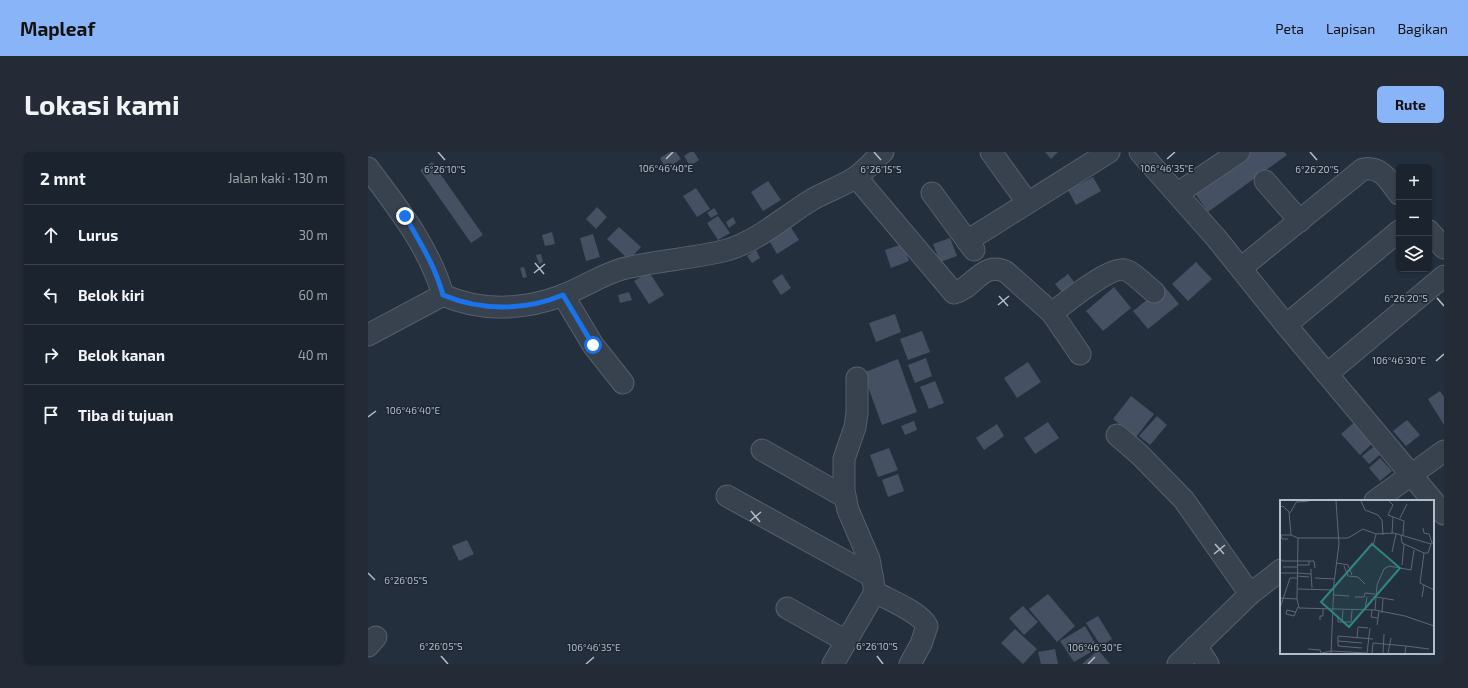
<!DOCTYPE html>
<html lang="id">
<head>
<meta charset="utf-8">
<style>
	:root { --surface:#1b232e; --page:#242b36; --text:#f1f3f6; --muted:#a0a4aa; --line:#39404a; --accent:#8ab4f8 }
	body { margin:0; font-family:"Exo 2",sans-serif; background:var(--page); color:var(--text) }
	.controls { position:absolute; right:12px; top:12px; display:grid; overflow:hidden; border-radius:6px; box-shadow:0 1px 3px #0004 }
	.controls button { width:36px; height:36px; display:grid; place-items:center; padding:0; border:0; border-bottom:1px solid var(--line); background:var(--surface); color:var(--text); font:20px sans-serif }
	.stop { position:absolute; width:12px; height:12px; margin:-9px; border:3px solid #1a73e8; border-radius:50%; background:#fff }
	.stop.end { background:#1a73e8; border-color:#fff; box-shadow:0 1px 4px #0008 }
	.list { margin:0; padding:0; list-style:none }
	h2 { display:flex; justify-content:space-between; align-items:center; height:52px; margin:0; padding:0 16px; font-size:17px }
	h2 small { font-size:13px; font-weight:400; color:var(--muted) }
	.list li { display:grid; grid-template-columns:26px 1fr auto; gap:12px; align-items:center; box-sizing:border-box; height:60px; padding:0 16px; border-top:1px solid var(--line) }
	.list b { display:block; font-size:15px; white-space:nowrap }
	.list em { font-size:13px; font-style:normal; color:var(--muted) }
	.icon { flex:none; width:22px; height:22px; fill:none; stroke:currentColor; stroke-width:2; stroke-linecap:round; stroke-linejoin:round }
	.map { position:relative; flex:none; width:1076px; height:512px; overflow:hidden; border-radius:6px }
	header { display:flex; align-items:center; gap:24px; box-sizing:border-box; height:56px; padding:0 20px; background:var(--accent); color:#111 }
	header strong { font-size:19px }
	nav { display:flex; gap:22px; margin-inline-start:auto; font-size:14px }
	.intro { display:flex; align-items:center; justify-content:space-between; box-sizing:border-box; height:96px; padding:0 24px }
	h1 { margin:0; font-size:28px }
	.button { padding:10px 18px; border-radius:6px; background:var(--accent); color:#111; font-size:14px; font-weight:700 }
	main { display:flex; gap:24px; padding:0 24px }
	aside { flex:1; background:var(--surface); border-radius:6px; box-shadow:0 1px 3px #0004 }
	.map>svg:first-child { display:block }
</style>
</head>
<body>
<header>
<strong>Mapleaf</strong>
<nav><a>Peta</a><a>Lapisan</a><a>Bagikan</a></nav>
</header>
<div class="intro"><h1>Lokasi kami</h1><a class="button">Rute</a></div>
<main>
<aside>
<h2>2 mnt<small>Jalan kaki · 130 m</small></h2>
<ul class="list">
<li><svg class="icon" aria-label="ahead" viewBox="0 0 24 24"><path d="M12 20V5M6 11l6-6 6 6"/></svg><div><b>Lurus</b></div><em>30 m</em></li>
<li><svg class="icon" aria-label="left" viewBox="0 0 24 24"><path d="M17 20v-9H6M10 6l-5 5 5 5"/></svg><div><b>Belok kiri</b></div><em>60 m</em></li>
<li><svg class="icon" aria-label="right" viewBox="0 0 24 24"><path d="M7 20v-9h11M14 6l5 5-5 5"/></svg><div><b>Belok kanan</b></div><em>40 m</em></li>
<li><svg class="icon" aria-label="arrive" viewBox="0 0 24 24"><path d="M6 21V4h12l-3 4 3 4H6"/></svg><div><b>Tiba di tujuan</b></div></li>
</ul>
</aside>
<div class="map">
<svg width="1076" height="512" viewBox="0 0 1076 512">
	<rect width="100%" height="100%" fill="#242f3e"/>
	<g fill="#455162">
		<path d="M302 0H308L313 7 298 17 292 6Z"/>
		<path d="M322 0H326L331 8 322 14 316 4Z"/>
		<path d="M677 0H690L683 7Z"/>
		<path d="M881 0H916L919 3 840 60 826 40Z"/>
		<path d="M64 10 115 83 103 91 52 18Z"/>
		<path d="M725 25 733 39 708 53 700 38Z"/>
		<path d="M400 29 413 48 395 59 383 40Z"/>
		<path d="M328 36 342 57 329 65 315 44Z"/>
		<path d="M229 55 239 65 228 77 218 67Z"/>
		<path d="M346 56 350 62 343 66 339 61Z"/>
		<path d="M350 64 362 81 350 88 339 71Z"/>
		<path d="M365 65 368 71 361 76 358 70Z"/>
		<path d="M420 71 431 88 409 102 399 85Z"/>
		<path d="M251 75 273 95 261 108 239 87Z"/>
		<path d="M184 80 187 92 177 94 174 83Z"/>
		<path d="M225 82 232 105 218 109 212 86Z"/>
		<path d="M582 86 589 104 572 110 565 92Z"/>
		<path d="M535 92 541 109 523 116 517 98Z"/>
		<path d="M388 98 392 106 384 111 379 104Z"/>
		<path d="M173 102 175 110 171 112 168 103Z"/>
		<path d="M828 110 844 127 820 149 804 132Z"/>
		<path d="M156 115 159 125 155 126 152 116Z"/>
		<path d="M281 120 296 143 281 152 266 129Z"/>
		<path d="M414 122 423 136 413 143 404 129Z"/>
		<path d="M700 122 709 134 697 144 687 132Z"/>
		<path d="M796 134 811 152 780 177 765 159Z"/>
		<path d="M746 135 763 156 735 179 718 159Z"/>
		<path d="M261 140 264 148 252 151 250 143Z"/>
		<path d="M527 162 533 180 508 190 501 171Z"/>
		<path d="M554 179 562 200 540 208 532 187Z"/>
		<path d="M558 206 564 224 547 231 540 213Z"/>
		<path d="M530 207 549 260 514 273 495 221Z"/>
		<path d="M660 210 673 230 649 246 636 226Z"/>
		<path d="M567 229 576 251 561 257 552 235Z"/>
		<path d="M1072 239 1076 245V273L1060 247Z"/>
		<path d="M763 244 786 262 768 285 745 267Z"/>
		<path d="M789 264 799 273 782 293 771 284Z"/>
		<path d="M990 267 1009 287 992 303 973 282Z"/>
		<path d="M1039 268 1052 283 1038 294 1025 279Z"/>
		<path d="M546 269 549 278 537 283 533 274Z"/>
		<path d="M680 270 691 286 667 302 656 286Z"/>
		<path d="M629 272 636 284 616 298 608 286Z"/>
		<path d="M1008 293 1014 301 1001 312 994 304Z"/>
		<path d="M521 296 530 318 510 325 502 303Z"/>
		<path d="M1012 306 1024 319 1012 329 1001 316Z"/>
		<path d="M530 322 536 339 520 345 514 328Z"/>
		<path d="M99 388 106 402 91 409 84 394Z"/>
		<path d="M680 442 707 474 689 490 661 457Z"/>
		<path d="M655 454 670 470 656 483 641 466Z"/>
		<path d="M730 464 744 487 733 494 718 471Z"/>
		<path d="M717 474 730 496 706 510 692 489Z"/>
		<path d="M647 477 669 497 655 512 633 491Z"/>
		<path d="M687 497 690 512H673L670 500Z"/>
		<path d="M730 498 742 512H714Z"/>
	</g>
	<g fill="none" stroke-linecap="round" stroke-linejoin="round">
		<g stroke="#565f6c" stroke-width="23">
			<g id="minor">
				<path d="M623 0 659 50"/>
				<path d="M772 0 849 87 918 173 1076 362"/>
				<path d="M0 16C30 56 61 95 75 143 113 160 155 158 193 144 214 136 233 123 254 117 289 108 325 107 359 98 390 89 417 64 445 47 459 39 475 34 488 25 498 18 506 8 515 0"/>
				<path d="M488 25 586 141C605 137 615 108 638 120L684 161 712 202"/>
				<path d="M897 29 932 69"/>
				<path d="M564 41 606 98"/>
				<path d="M810 41 871 0"/>
				<path d="M1061 79 1076 96"/>
				<path d="M599 89 741 0"/>
				<path d="M873 116 995 17C1014 14 1021 29 1031 42"/>
				<path d="M195 143 225 193 255 231"/>
				<path d="M684 161C696 152 742 114 757 118 765 120 778 134 786 140"/>
				<path d="M918 173 1031 79"/>
				<path d="M0 183 75 143"/>
				<path d="M959 222 1076 124"/>
				<path d="M489 226V261L487 275 476 307V339L480 358 501 407 507 440C521 448 552 460 559 474L553 492 542 512"/>
				<path d="M749 283 771 302 816 348 882 442"/>
				<path d="M394 298 477 345"/>
				<path d="M359 344 504 424"/>
				<path d="M1007 349 1076 299"/>
				<path d="M419 456 478 489"/>
				<path d="M0 494 8 485"/>
				<path d="M828 494 840 512"/>
				<path d="M465 512 507 440"/>
				<path d="M810 512 882 442 913 418"/>
			</g>
		</g>
		<use href="#minor" stroke="#38414e" stroke-width="21"/>
	</g>
	<g fill="none" stroke-linecap="round" stroke-linejoin="round">
		<path stroke="#1a73e8" stroke-width="5" d="M37 64C52 90 67 114 75 143 113 159 157 159 195 143L225 193"/>
	</g>
	<path fill="none" stroke="#b4bcc9" stroke-width="1.5" d="M70 0 77 8M506 0 513 8M942 0 949 8M298 7 305 0M799 7 807 0M167 111 176 122M166 121 177 112M631 144 640 154M1069 146 1076 154M630 153 641 144M1068 209 1076 202M0 265 8 259M383 359 392 370M382 369 393 360M847 392 856 402M846 402 857 393M0 421 7 428M73 504 80 512M509 504 515 512M218 512 226 505M720 512 727 505"/>
	<g transform="translate(912 348)">
		<rect width="154" height="154" fill="#242f3e"/>
		<path fill="none" stroke="#5e6776" stroke-width="1" d="M81 1 85 10 98 15 102 20 103 35M109 1 113 5 108 15 124 21 123 35M17 2 29 1M0 7 3 6 9 12 11 35 18 38M10 13 17 1M120 18 127 4M143 28 144 33 149 34 152 43M112 34 113 17M121 35 122 43 144 53H148L151 44M18 38H68L83 29 96 34 114 33 151 44 154 42M8 39H2L1 35H11M93 46 96 34M112 52 116 34M144 53 140 83 154 90M0 58 2 61H34L35 68M57 63 68 65 72 75M17 65H29V61M122 65 124 44M64 66 68 76 78 77 85 84M3 67H17M0 73H17M17 73 31 74V69M31 74 32 88M17 76 29 77M35 78 55 79M18 89 54 90M54 95 69 96M75 97H84L85 93 95 94M96 97 114 100M142 97 144 85M0 98 17 99 18 38M17 99 19 108 95 110 125 116 154 126M0 108 10 78H18M85 110 87 97M92 110 91 117 98 118M95 110 97 85 104 69 109 66 131 70 134 50M16 112 7 110 6 114 14 116 18 107M102 113 103 99M58 118V122H71L72 110M40 120V116H43V109M62 122 63 110M97 125 99 111M77 138 78 127 88 128M58 141 82 143M126 146 149 149M82 148 58 146V136L93 139M28 149 40 150 41 153M42 153 51 151 86 153M51 153 54 83 59 44 56 1M87 153 90 128M92 153 93 143 126 146 125 153M103 153 104 134M108 153 111 138"/>
		<path fill="#308480" fill-opacity="0.15" stroke="#308480" stroke-width="2" d="M92 44 120 68 69 127 41 102Z"/>
		<rect width="154" height="154" fill="none" stroke="#b4bcc9" stroke-width="2"/>
	</g>
	<g font-size="10" text-anchor="middle" fill="#b4bcc9" stroke="#1d2633" stroke-width="3" stroke-linejoin="round" paint-order="stroke">
		<text x="298" y="20">106°46'40"E</text>
		<text x="799" y="20">106°46'35"E</text>
		<text x="77" y="21">6°26'10"S</text>
		<text x="513" y="21">6°26'15"S</text>
		<text x="949" y="21">6°26'20"S</text>
		<text x="1038" y="150">6°26'20"S</text>
		<text x="1031" y="212">106°46'30"E</text>
		<text x="45" y="262">106°46'40"E</text>
		<text x="38" y="432">6°26'05"S</text>
		<text x="73" y="498">6°26'05"S</text>
		<text x="509" y="498">6°26'10"S</text>
		<text x="226" y="499">106°46'35"E</text>
		<text x="727" y="499">106°46'30"E</text>
	</g>
</svg>
<div class="controls">
<button>+</button>
<button>−</button>
<button><svg class="icon" aria-label="layers" viewBox="0 0 24 24"><path d="M12 4l9 5-9 5-9-5zM3 14l9 5 9-5"/></svg></button>
</div>
<div class="stop" style="left:225px;top:193px"></div>
<div class="stop end" style="left:37px;top:64px"></div>
</div>
</main>
</body>
</html>
